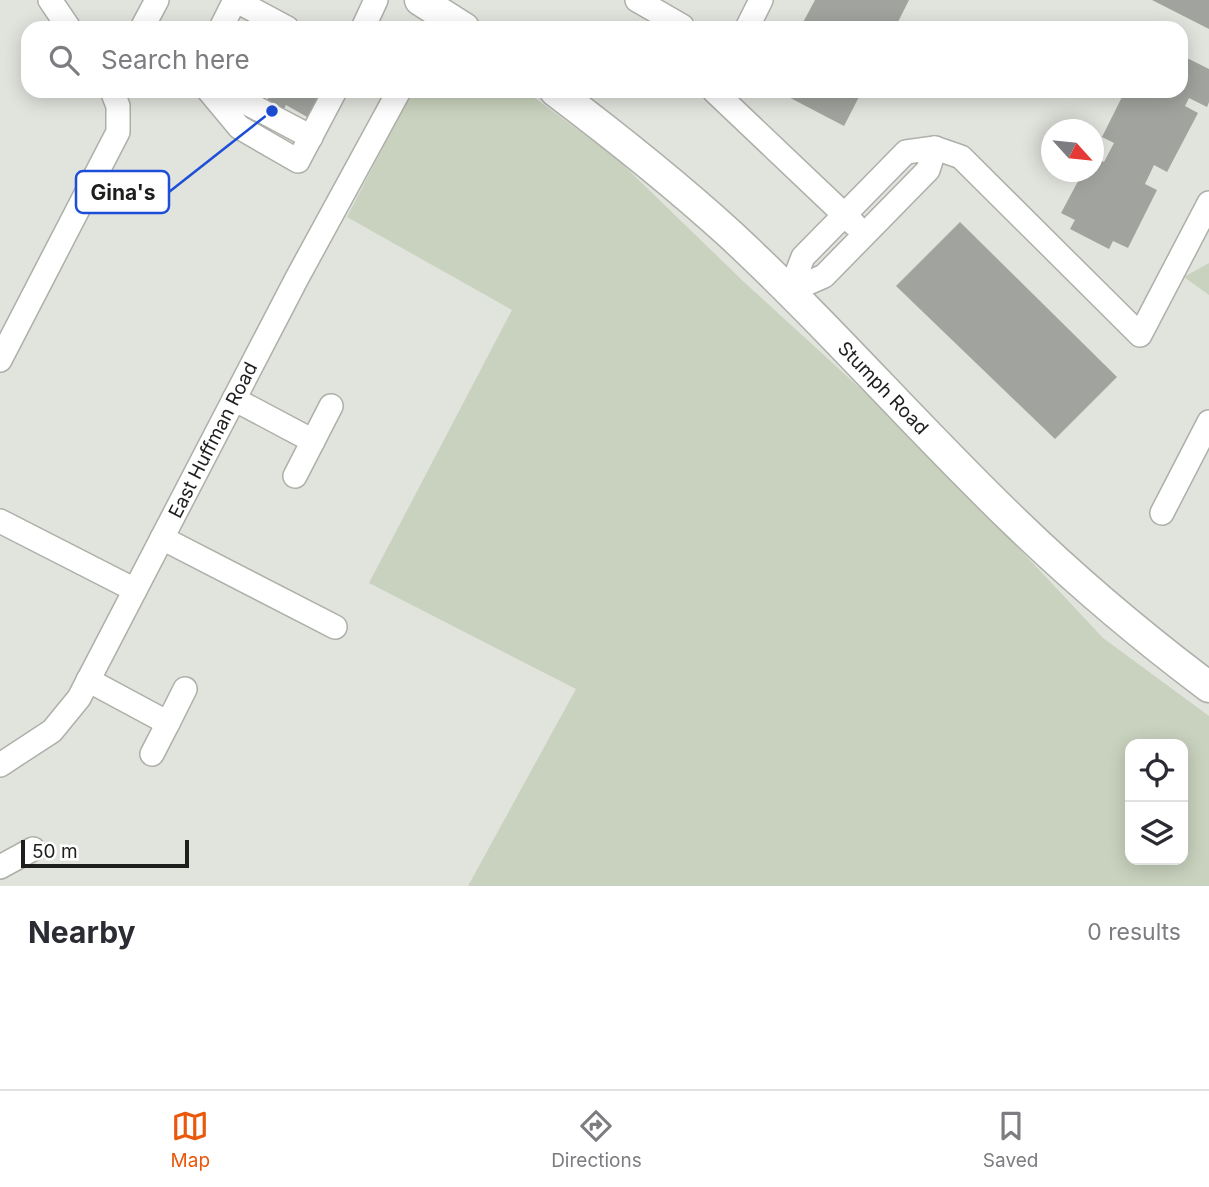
<!DOCTYPE html>
<html lang="en">
<head>
<meta charset="utf-8">
<style>
	:root { --surface:#fff; --page:#f7f7f7; --text:#2b2b33; --muted:#7c7c81; --line:#e1e1e2; --accent:#ea580c }
	body { margin:0; font-family:Inter,sans-serif; background:var(--page); color:var(--text) }
	.controls { position:absolute; right:21px; bottom:21px; display:grid; overflow:hidden; border-radius:14px; box-shadow:0 4px 18px #0003 }
	.controls button { width:63px; height:63px; display:grid; place-items:center; padding:0; border:0; border-bottom:2px solid var(--line); background:var(--surface); color:var(--text); font:35px sans-serif }
	.compass { position:absolute; left:1041px; top:119px; width:63px; height:63px; border-radius:50%; background:var(--surface); box-shadow:0 4px 18px #0003; rotate:117deg }
	.scale { position:absolute; left:21px; bottom:18px; width:168px; box-sizing:border-box; padding-left:7px; border:4px solid #1e1f1d; border-top:0; font-size:19px; line-height:24px; white-space:nowrap; color:#1e1f1d; -webkit-text-stroke:5px #fff; paint-order:stroke }
	.list { margin:0; padding:0; list-style:none }
	h2 { display:flex; justify-content:space-between; align-items:center; height:91px; margin:0; padding:0 28px; font-size:30px }
	h2 small { font-size:23px; font-weight:400; color:var(--muted) }
	.icon { flex:none; width:38px; height:38px; fill:none; stroke:currentColor; stroke-width:2; stroke-linecap:round; stroke-linejoin:round }
	.map { position:relative; flex:none; width:1209px; height:886px; overflow:hidden }
	.search { position:absolute; background:var(--surface); box-shadow:0 4px 18px #0003; left:21px; right:21px; top:21px; height:77px; display:flex; align-items:center; gap:18px; box-sizing:border-box; padding:0 24px; border-radius:21px; color:var(--muted); font-size:26px }
	.sheet { height:203px; background:var(--surface) }
	nav { display:flex; justify-content:space-around; align-items:center; box-sizing:border-box; height:98px; border-top:2px solid var(--line); background:var(--surface); font-size:19px; color:var(--muted) }
	nav a { display:grid; justify-items:center; gap:4px }
	nav .on { color:var(--accent) }
	.map>svg:first-child { display:block }
</style>
</head>
<body>
<div class="map">
<svg width="1209" height="886" viewBox="0 0 1209 886">
	<rect width="100%" height="100%" fill="#e1e3dd"/>
	<g fill="#c9d2be" fill-rule="evenodd">
		<path d="M412 91H525L614 156 745 283 919 442 1103 638 1209 716V886H468L576 689 369 583 512 310 347 217ZM1130 744H1183V860H1130Z"/>
		<path d="M1209 263V295L1184 277Z"/>
	</g>
	<g fill="#a1a49e">
		<path d="M815 0H909L895 28H800Z"/>
		<path d="M1152 0H1209V29Z"/>
		<path d="M1181 55 1209 69V102L1207 107 1189 98 1185 106 1198 113 1167 172 1154 165 1145 184 1157 190 1128 248 1113 241 1109 249 1070 229 1075 220 1061 213 1083 172H1094V157L1104 162 1114 143 1102 137 1125 91H1181Z"/>
		<path d="M258 91H324L309 118 286 105 272 131 256 123 269 97Z"/>
		<path d="M777 91H862L844 126Z"/>
		<path d="M960 222 1117 377 1055 439 896 286Z"/>
	</g>
	<g fill="none" stroke-linecap="round" stroke-linejoin="round">
		<g stroke="#adafa9" stroke-width="26">
			<g id="minor">
				<path d="M50 0 69 28"/>
				<path d="M235 0 287 28"/>
				<path d="M637 0 682 26"/>
				<path d="M142 28 157 0"/>
				<path d="M221 28 235 0"/>
				<path d="M363 28 376 0"/>
				<path d="M747 28 761 0"/>
				<path d="M209 91 239 127 298 161 335 91"/>
				<path d="M224 91 311 137"/>
				<path d="M714 91 854 224"/>
				<path d="M790 291 803 257 906 152 935 148 961 157 1140 335 1209 203"/>
				<path d="M790 291 824 276 928 170 935 148"/>
				<path d="M0 360 118 132V106L112 91"/>
				<path d="M234 399 313 441 331 406"/>
				<path d="M295 476 313 441"/>
				<path d="M1162 513 1209 422"/>
				<path d="M0 521 135 590"/>
				<path d="M162 538 335 627"/>
				<path d="M88 680 168 723 185 689"/>
				<path d="M152 754 168 723"/>
				<path d="M0 765 52 731 79 698 297 278 399 91"/>
				<path d="M0 867 33 849"/>
			</g>
		</g>
		<g stroke="#adafa9" stroke-width="33">
			<g id="major">
				<path d="M420 0 464 28"/>
				<path d="M555 91C616 137 675 184 731 235 830 327 918 429 1015 522 1076 581 1141 636 1209 687"/>
			</g>
		</g>
		<use href="#minor" stroke="#fff" stroke-width="23"/>
		<use href="#major" stroke="#fff" stroke-width="30"/>
	</g>
	<g text-anchor="middle" dominant-baseline="central" stroke-width="5" stroke-linejoin="round" paint-order="stroke">
		<g font-size="19" fill="#1e1f1d" stroke="#fff">
			<text transform="translate(883 388) rotate(46)">Stumph Road</text>
			<text transform="translate(213 440) rotate(-63)">East Huffman Road</text>
		</g>
	</g>
	<path fill="none" stroke="#1d4ed8" stroke-width="2.5" d="M272 111L169 192"/>
	<circle fill="#1d4ed8" stroke="#fff" stroke-width="2.5" cx="272" cy="111" r="7"/>
	<rect fill="#fff" stroke="#1d4ed8" stroke-width="2.5" x="76" y="171" width="93" height="42" rx="7"/>
	<g font-size="21" text-anchor="middle" font-weight="bold" fill="#1e1f1d">
		<text x="123" y="200">Gina's</text>
	</g>
</svg>
<div class="controls">
<button><svg class="icon" aria-label="locate" viewBox="0 0 24 24"><circle cx="12" cy="12" r="6"/><path d="M12 2v4M12 18v4M2 12h4M18 12h4"/></svg></button>
<button><svg class="icon" aria-label="layers" viewBox="0 0 24 24"><path d="M12 4l9 5-9 5-9-5zM3 14l9 5 9-5"/></svg></button>
</div>
<svg class="compass" viewBox="-18 -18 36 36"><path d="M0-13l5 13h-10z" fill="#e53935"/><path d="M0 13l5-13h-10z" fill="#7c7c81"/></svg>
<div class="scale">50 m</div>
<div class="search"><svg class="icon" aria-label="search" viewBox="0 0 24 24"><circle cx="10" cy="10" r="6"/><path d="M15 15l6 6"/></svg>Search here</div>
</div>
<section class="sheet">
<h2>Nearby<small>0 results</small></h2>
<ul class="list">
</ul>
</section>
<nav>
<a class="on"><svg class="icon" aria-label="map" viewBox="0 0 24 24"><path d="M3 6l6-2 6 2 6-2v14l-6 2-6-2-6 2zM9 4v14M15 6v14"/></svg>Map</a>
<a><svg class="icon" aria-label="directions" viewBox="0 0 24 24"><path d="M12 3l9 9-9 9-9-9zM9 14v-3h6M13 9l2 2-2 2"/></svg>Directions</a>
<a><svg class="icon" aria-label="saved" viewBox="0 0 24 24"><path d="M7 4h10v16l-5-4-5 4z"/></svg>Saved</a>
</nav>
</body>
</html>
